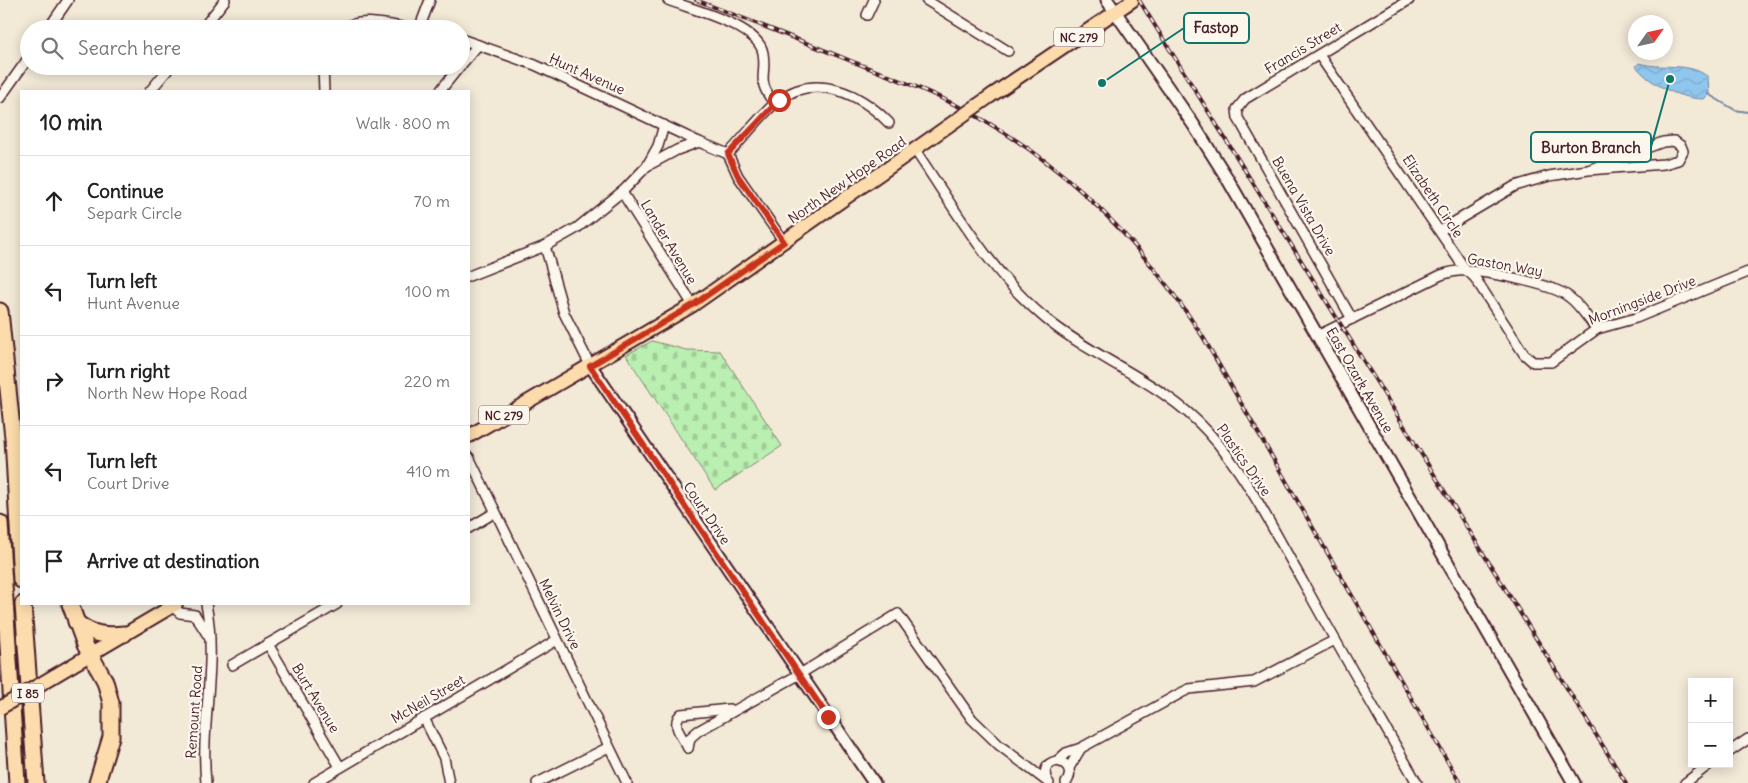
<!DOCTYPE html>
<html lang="en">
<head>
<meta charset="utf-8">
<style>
	:root { --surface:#fff; --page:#f2f2f2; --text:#222; --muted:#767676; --line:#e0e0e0 }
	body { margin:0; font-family:Delius,sans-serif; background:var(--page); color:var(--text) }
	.controls { position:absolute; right:15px; bottom:15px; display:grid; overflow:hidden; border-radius:0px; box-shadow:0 2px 12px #0003 }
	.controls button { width:45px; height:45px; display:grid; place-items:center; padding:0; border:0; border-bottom:1px solid var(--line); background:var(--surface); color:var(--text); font:25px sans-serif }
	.compass { position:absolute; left:1628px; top:15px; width:45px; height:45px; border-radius:50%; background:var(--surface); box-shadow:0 2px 12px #0003; rotate:56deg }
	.stop { position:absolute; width:15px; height:15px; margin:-11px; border:4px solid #c8321e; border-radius:50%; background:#fff }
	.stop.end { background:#c8321e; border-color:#fff; box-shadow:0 1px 5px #0008 }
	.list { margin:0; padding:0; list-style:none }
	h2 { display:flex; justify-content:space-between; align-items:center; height:65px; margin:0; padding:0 20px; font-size:21px }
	h2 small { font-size:16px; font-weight:400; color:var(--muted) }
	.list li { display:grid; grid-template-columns:32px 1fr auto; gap:15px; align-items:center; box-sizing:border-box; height:90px; padding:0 20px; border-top:1px solid var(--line) }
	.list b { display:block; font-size:19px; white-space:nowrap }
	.list p { margin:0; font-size:16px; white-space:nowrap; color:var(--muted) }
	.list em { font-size:16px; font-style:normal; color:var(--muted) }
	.icon { flex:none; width:28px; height:28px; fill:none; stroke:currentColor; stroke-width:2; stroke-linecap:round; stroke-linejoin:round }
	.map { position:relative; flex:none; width:1748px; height:783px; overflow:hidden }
	.search { position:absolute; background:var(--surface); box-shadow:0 2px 12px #0003; left:20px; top:20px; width:450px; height:55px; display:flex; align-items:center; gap:12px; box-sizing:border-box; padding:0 18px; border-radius:28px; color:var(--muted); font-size:19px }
	.panel { position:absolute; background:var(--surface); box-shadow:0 2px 12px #0003; left:20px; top:90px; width:450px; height:515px; border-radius:0px }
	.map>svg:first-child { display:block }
</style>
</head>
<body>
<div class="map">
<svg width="1748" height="783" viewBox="0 0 1748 783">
	<defs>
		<pattern id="cemetery-stones" width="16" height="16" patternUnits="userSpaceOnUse" patternTransform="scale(1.25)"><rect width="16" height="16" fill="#b9efb0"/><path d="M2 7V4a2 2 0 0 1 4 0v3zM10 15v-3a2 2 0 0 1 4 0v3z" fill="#a1cc98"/></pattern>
		<pattern id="water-waves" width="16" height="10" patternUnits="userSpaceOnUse" patternTransform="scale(1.25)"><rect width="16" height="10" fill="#8fc6ed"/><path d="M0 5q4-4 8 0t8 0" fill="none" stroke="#7daacb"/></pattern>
	</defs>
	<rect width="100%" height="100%" fill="#f2e9d7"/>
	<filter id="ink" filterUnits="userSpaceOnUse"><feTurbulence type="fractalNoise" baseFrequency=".02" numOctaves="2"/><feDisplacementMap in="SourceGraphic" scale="10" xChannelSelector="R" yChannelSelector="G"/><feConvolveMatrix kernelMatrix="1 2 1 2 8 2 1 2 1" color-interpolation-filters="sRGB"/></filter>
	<g filter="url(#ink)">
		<path fill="url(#cemetery-stones)" stroke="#82876e" d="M652 341 686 350 720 351 782 446 715 490 626 355Z"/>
		<path fill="url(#water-waves)" stroke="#73839f" d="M1639 63C1661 70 1689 61 1708 77L1709 94 1704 99C1681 99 1650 85 1636 66Z"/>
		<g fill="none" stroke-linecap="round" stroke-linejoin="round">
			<path stroke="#73839f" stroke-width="2" d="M1708 94 1735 110 1748 112"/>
			<g stroke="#4a1f2b" stroke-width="12">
				<g id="street">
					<path d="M668 0C693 10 758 25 763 53 767 78 755 79 775 104"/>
					<path d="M926 0 1008 51"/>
					<path d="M867 15 874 0"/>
					<path d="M48 29 68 0"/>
					<path d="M202 29 225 0"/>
					<path d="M342 29C359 16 393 26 413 29"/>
					<path d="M419 29 430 0"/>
					<path d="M461 39 535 65 699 142"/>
					<path d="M1319 55 1463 266 1475 278 1524 354 1533 362H1551L1597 329 1636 318 1748 272"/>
					<path d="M461 65 478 45"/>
					<path d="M323 66 324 91"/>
					<path d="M150 91 171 66"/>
					<path d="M440 91 460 66"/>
					<path d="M0 98 29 57"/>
					<path d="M915 150C955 209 991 274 1046 319 1098 361 1163 382 1208 432 1248 476 1274 532 1303 582 1340 650 1379 716 1417 783"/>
					<path d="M728 154C744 138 761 114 779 100 816 72 861 94 889 123"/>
					<path d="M728 154 738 176 784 242"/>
					<path d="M648 164 658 146 664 125"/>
					<path d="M622 192 693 305"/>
					<path d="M1441 230 1515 186 1549 176 1588 170 1663 142 1674 141 1681 146 1683 151 1678 160 1664 164 1588 170"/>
					<path d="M545 246 564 313 590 365"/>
					<path d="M469 276 545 246 577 228 624 190 647 166 677 150 699 142 728 154"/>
					<path d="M1352 319 1238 118 1237 109 1245 99 1409 0"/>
					<path d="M1317 336 1441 275C1450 272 1458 270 1467 271 1489 272 1553 284 1569 297 1580 305 1588 319 1597 329"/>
					<path d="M469 457 627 783"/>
					<path d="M469 528 494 513"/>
					<path d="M172 606 180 613 195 615 209 637"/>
					<path d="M268 644 340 767"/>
					<path d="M232 665 337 604"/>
					<path d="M424 718 444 758 449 783"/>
					<path d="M688 748 690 738 698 731 800 674 898 614 972 719 999 745 1049 783"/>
					<path d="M688 748C683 738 670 724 681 714L729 709"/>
					<path d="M1729 752 1748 739"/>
					<path d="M1057 761 1066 753 1081 748 1181 693 1189 689 1254 682 1335 640"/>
					<path d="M1069 768 1081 748"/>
					<path d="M1047 781C1043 771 1046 763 1057 761 1069 763 1073 773 1066 783"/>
					<path d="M206 783C200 723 218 664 206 604"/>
					<path d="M314 783 557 640"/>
					<path d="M537 783 609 747"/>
					<path d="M1685 783 1710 764"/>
				</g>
			</g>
			<g stroke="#4a1f2b" stroke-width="15">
				<g id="secondary">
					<path d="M1107 0 1193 124 1227 178 1574 783"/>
					<path d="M590 365 874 783"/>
				</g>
			</g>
			<g stroke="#4a1f2b" stroke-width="16">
				<g id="primary">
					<path d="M992 95 1133 0"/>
					<path d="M469 436 693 305 948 126"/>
					<path d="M54 676 176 604"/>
				</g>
			</g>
			<g stroke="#4a1f2b" stroke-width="19">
				<g id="highway">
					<path d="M0 311 13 438 21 580"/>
					<path d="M0 523 17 783"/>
					<path d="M23 604 36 783"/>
					<path d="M70 604 85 645 105 681 111 703V737L97 783"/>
					<path d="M76 622C91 635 106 636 124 634"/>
				</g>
			</g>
			<use href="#street" stroke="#fbf7ec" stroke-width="9"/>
			<use href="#secondary" stroke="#fbf7ec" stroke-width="11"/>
			<use href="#primary" stroke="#fcdcac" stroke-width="12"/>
			<use href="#highway" stroke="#fcdcac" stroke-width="15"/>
			<g stroke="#4a1f2b" stroke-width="4">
				<g id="rail">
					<path d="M696 0C748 20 799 40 851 61 897 79 943 96 985 121 1076 173 1146 249 1203 337L1460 783"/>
					<path d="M1139 0 1626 783"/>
				</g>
			</g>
			<use href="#rail" stroke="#fbf7ec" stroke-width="2" stroke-dasharray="5.5" stroke-linecap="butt"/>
			<g stroke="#4a1f2b" stroke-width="16" stroke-linecap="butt">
				<g id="primary-bridge">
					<path d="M948 126 992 95"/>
					<path d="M0 708 54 676"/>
				</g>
			</g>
			<use href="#primary-bridge" stroke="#fcdcac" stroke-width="12"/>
		</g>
	</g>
	<g fill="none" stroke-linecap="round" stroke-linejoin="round" filter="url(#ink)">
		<path stroke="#c8321e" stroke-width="6" d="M779 100 728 154 738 176 784 242 693 305 590 366 828 717"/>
	</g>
	<g text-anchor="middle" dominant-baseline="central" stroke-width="4.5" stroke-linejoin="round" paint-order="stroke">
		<g fill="#fbf7ec" stroke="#7f6065" stroke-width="1">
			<rect x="1054" y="27.5" width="50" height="19" rx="4"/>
			<rect x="479" y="405.5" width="50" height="19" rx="4"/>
			<rect x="12" y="683.5" width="32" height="19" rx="4"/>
		</g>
		<g font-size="12" font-weight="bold" fill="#4a1f2b">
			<text x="1079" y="37">NC 279</text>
			<text x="504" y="415">NC 279</text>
			<text x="28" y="693">I 85</text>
		</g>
		<g font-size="14" fill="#4a1f2b" stroke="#fbf7ec">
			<text transform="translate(1303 48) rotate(-31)">Francis Street</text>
			<text transform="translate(587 74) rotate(24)">Hunt Avenue</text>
			<text transform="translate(847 180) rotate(-35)">North New Hope Road</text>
			<text transform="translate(1433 196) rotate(56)">Elizabeth Circle</text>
			<text transform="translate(1304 206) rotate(60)">Buena Vista Drive</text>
			<text transform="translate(669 242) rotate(59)">Lander Avenue</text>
			<text transform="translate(1505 265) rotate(10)">Gaston Way</text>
			<text transform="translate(1642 300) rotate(-21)">Morningside Drive</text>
			<text transform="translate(1360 380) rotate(60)">East Ozark Avenue</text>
			<text transform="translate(1244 460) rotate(55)">Plastics Drive</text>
			<text transform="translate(707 513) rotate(56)">Court Drive</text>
			<text transform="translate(560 614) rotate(64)">Melvin Drive</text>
			<text transform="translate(316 698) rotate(59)">Burt Avenue</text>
			<text transform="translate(428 699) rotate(-30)">McNeil Street</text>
			<text transform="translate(194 712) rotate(-86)">Remount Road</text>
		</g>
	</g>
	<path fill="none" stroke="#0f766e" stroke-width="2" d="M1102 83L1184 28M1670 79L1651 147"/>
	<g fill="#0f766e" stroke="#fbf7ec" stroke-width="2">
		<circle cx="1102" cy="83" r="5"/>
		<circle cx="1670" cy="79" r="5"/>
	</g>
	<g fill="#fbf7ec" stroke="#0f766e" stroke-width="2">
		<rect x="1184" y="13" width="65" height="30" rx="5"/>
		<rect x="1531" y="132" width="120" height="30" rx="5"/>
	</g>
	<g font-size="15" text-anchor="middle" font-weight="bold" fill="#4a1f2b">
		<text x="1216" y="33">Fastop</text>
		<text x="1591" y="153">Burton Branch</text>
	</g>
</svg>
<div class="controls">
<button>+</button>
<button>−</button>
</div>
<svg class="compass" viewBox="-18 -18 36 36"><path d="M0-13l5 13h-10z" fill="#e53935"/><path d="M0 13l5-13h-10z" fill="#767676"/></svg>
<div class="stop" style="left:779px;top:100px"></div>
<div class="stop end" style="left:828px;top:717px"></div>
<div class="search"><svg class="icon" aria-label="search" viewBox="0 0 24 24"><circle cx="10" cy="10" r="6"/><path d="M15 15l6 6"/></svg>Search here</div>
<section class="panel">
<h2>10 min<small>Walk · 800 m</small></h2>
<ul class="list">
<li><svg class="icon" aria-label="ahead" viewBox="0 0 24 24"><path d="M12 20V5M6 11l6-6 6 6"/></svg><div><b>Continue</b><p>Separk Circle</p></div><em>70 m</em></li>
<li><svg class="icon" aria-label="left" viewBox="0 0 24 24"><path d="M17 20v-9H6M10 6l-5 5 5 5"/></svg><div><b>Turn left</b><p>Hunt Avenue</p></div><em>100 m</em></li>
<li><svg class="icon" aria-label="right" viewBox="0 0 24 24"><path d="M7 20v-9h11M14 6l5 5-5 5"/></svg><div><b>Turn right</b><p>North New Hope Road</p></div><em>220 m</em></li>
<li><svg class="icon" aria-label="left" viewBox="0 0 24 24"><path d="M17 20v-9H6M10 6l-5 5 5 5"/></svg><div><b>Turn left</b><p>Court Drive</p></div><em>410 m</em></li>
<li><svg class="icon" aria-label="arrive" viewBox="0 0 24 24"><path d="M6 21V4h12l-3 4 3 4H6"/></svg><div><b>Arrive at destination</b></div></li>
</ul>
</section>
</div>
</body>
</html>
